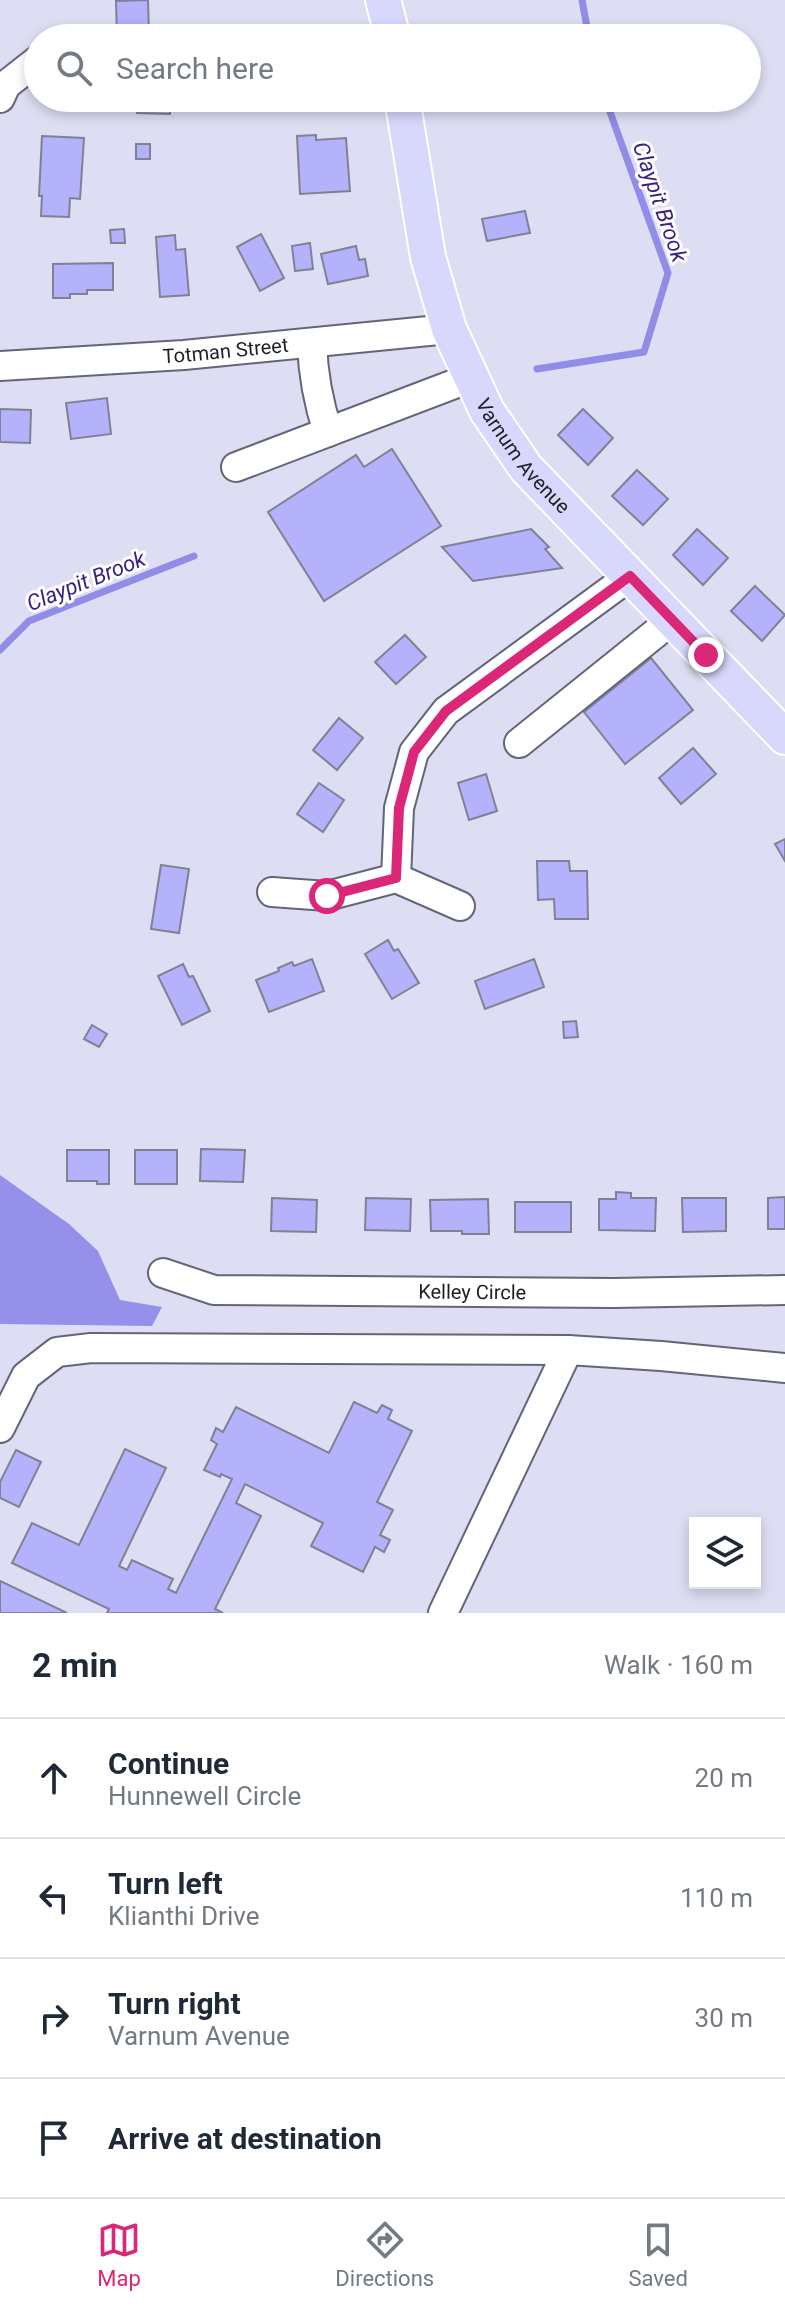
<!DOCTYPE html>
<html lang="en">
<head>
<meta charset="utf-8">
<style>
	:root { --surface:#fff; --page:#f2f2f3; --text:#1f2937; --muted:#747a83; --line:#e0e1e3; --accent:#db2777 }
	body { margin:0; font-family:Roboto,sans-serif; background:var(--page); color:var(--text) }
	.controls { position:absolute; right:24px; bottom:24px; display:grid; overflow:hidden; border-radius:0px; box-shadow:0 4px 12px #0003 }
	.controls button { width:72px; height:72px; display:grid; place-items:center; padding:0; border:0; border-bottom:2px solid var(--line); background:var(--surface); color:var(--text); font:40px sans-serif }
	.stop { position:absolute; width:24px; height:24px; margin:-18px; border:6px solid #db2777; border-radius:50%; background:#fff }
	.stop.end { background:#db2777; border-color:#fff; box-shadow:0 2px 8px #0008 }
	.list { margin:0; padding:0; list-style:none }
	h2 { display:flex; justify-content:space-between; align-items:center; height:104px; margin:0; padding:0 32px; font-size:34px }
	h2 small { font-size:26px; font-weight:400; color:var(--muted) }
	.list li { display:grid; grid-template-columns:52px 1fr auto; gap:24px; align-items:center; box-sizing:border-box; height:120px; padding:0 32px; border-top:2px solid var(--line) }
	.list b { display:block; font-size:30px; white-space:nowrap }
	.list p { margin:0; font-size:26px; white-space:nowrap; color:var(--muted) }
	.list em { font-size:26px; font-style:normal; color:var(--muted) }
	.icon { flex:none; width:44px; height:44px; fill:none; stroke:currentColor; stroke-width:2; stroke-linecap:round; stroke-linejoin:round }
	.map { position:relative; flex:none; width:785px; height:1613px; overflow:hidden }
	.search { position:absolute; background:var(--surface); box-shadow:0 4px 12px #0003; left:24px; right:24px; top:24px; height:88px; display:flex; align-items:center; gap:20px; box-sizing:border-box; padding:0 28px; border-radius:44px; color:var(--muted); font-size:30px }
	.sheet { height:584px; background:var(--surface) }
	nav { display:flex; justify-content:space-around; align-items:center; box-sizing:border-box; height:112px; border-top:2px solid var(--line); background:var(--surface); font-size:22px; color:var(--muted) }
	nav a { display:grid; justify-items:center; gap:4px }
	nav .on { color:var(--accent) }
	.map>svg:first-child { display:block }
</style>
</head>
<body>
<div class="map">
<svg width="785" height="1613" viewBox="0 0 785 1613">
	<rect width="100%" height="100%" fill="#ddddf3"/>
	<path fill="#9591ea" d="M0 1175 69 1224 98 1251 120 1300 162 1307 152 1326 0 1324Z"/>
	<g fill="none" stroke-linecap="round" stroke-linejoin="round">
		<g stroke="#918ce5" stroke-width="7">
			<path d="M582 0 589 38"/>
			<path d="M537 369 644 352 668 273 605 98"/>
			<path d="M0 650 29 621 194 556"/>
		</g>
	</g>
	<g fill="#b3b2fb" stroke="#808194" stroke-width="2">
		<path d="M148 0 149 35 117 36 116 1Z"/>
		<path d="M332 30 333 38H287L286 34Z"/>
		<path d="M138 98H170V114L137 113Z"/>
		<path d="M293 98H318V102L293 105Z"/>
		<path d="M316 135V140L346 138 350 191 300 194 297 136Z"/>
		<path d="M42 136 84 138 80 199 70 198 69 217 41 216 42 196H39Z"/>
		<rect x="136" y="144" width="14" height="15"/>
		<path d="M525 211 530 233 487 241 482 219Z"/>
		<path d="M124 229 125 243H111L110 230Z"/>
		<path d="M261 234 284 278 260 291 237 247Z"/>
		<path d="M175 235 176 250 185 249 189 295 160 297 156 237Z"/>
		<path d="M310 243 313 269 295 271 292 246Z"/>
		<path d="M356 246 359 260 365 259 368 276 328 284 321 254Z"/>
		<path d="M113 263V290H87V294H70V298H53V264Z"/>
		<path d="M107 398 111 434 71 439 66 403Z"/>
		<path d="M0 409 31 410 30 443 0 442Z"/>
		<path d="M583 409 613 438 588 465 558 435Z"/>
		<path d="M392 449 441 526 324 601 268 512 356 455 364 467Z"/>
		<path d="M637 470 668 499 643 525 612 496Z"/>
		<path d="M531 529 549 547 545 549 562 568 473 581 442 547Z"/>
		<path d="M697 529 728 558 703 585 673 555Z"/>
		<path d="M755 586 785 615 762 641 731 611Z"/>
		<path d="M405 635 426 657 396 684 375 662Z"/>
		<path d="M651 658 693 710 625 764 584 712Z"/>
		<path d="M339 718 363 738 337 770 313 750Z"/>
		<path d="M693 748 716 774 681 804 659 778Z"/>
		<path d="M486 774 497 811 469 820 458 783Z"/>
		<path d="M319 783 344 800 323 832 297 814Z"/>
		<path d="M785 839V861L775 844Z"/>
		<path d="M537 861H569L570 871H587L588 919H555L554 899 538 900Z"/>
		<path d="M161 865 189 869 179 933 151 929Z"/>
		<path d="M388 940 394 951 398 949 419 983 392 999 365 954Z"/>
		<path d="M312 959 324 991 269 1012 256 980 279 971 278 968 292 962 294 966Z"/>
		<path d="M534 959 544 987 485 1009 475 981Z"/>
		<path d="M183 964 189 977 193 976 210 1011 182 1025 158 976Z"/>
		<path d="M576 1021 578 1037 564 1038 563 1022Z"/>
		<path d="M92 1025 107 1034 99 1047 84 1039Z"/>
		<path d="M201 1149 245 1150 243 1182 200 1181Z"/>
		<path d="M67 1150H109V1184H97V1181H67Z"/>
		<rect x="135" y="1150" width="42" height="34"/>
		<path d="M616 1192 631 1193V1198H656L655 1231 599 1230V1199H616Z"/>
		<path d="M785 1197V1229H768V1198Z"/>
		<path d="M272 1198 317 1200 316 1232 271 1231Z"/>
		<path d="M366 1198 411 1199 410 1231 365 1230Z"/>
		<path d="M682 1198H726V1231L683 1232Z"/>
		<path d="M488 1199 489 1234H462V1231H431L430 1200Z"/>
		<rect x="515" y="1202" width="56" height="30"/>
		<path d="M354 1402 377 1413 382 1405 392 1410 388 1419 412 1431 377 1502 393 1510 380 1535 390 1540 384 1552 375 1547 363 1572 311 1546 323 1523 245 1484 236 1503 261 1516 215 1609 223 1613H107L109 1609 12 1563 32 1523 79 1545 125 1449 166 1468 119 1566 127 1570 132 1560 173 1579 168 1589 176 1593 232 1479 221 1474 220 1477 204 1470 217 1444 211 1440 216 1428 223 1432 236 1407 329 1453Z"/>
		<path d="M16 1450 41 1462 19 1507 0 1498V1482Z"/>
		<path d="M0 1581 67 1613H0Z"/>
	</g>
	<g fill="none" stroke-linecap="round" stroke-linejoin="round">
		<g stroke="#656578" stroke-width="32">
			<g id="minor">
				<path d="M0 98 6 85 38 60"/>
				<path d="M312 343C313 374 318 402 328 432"/>
				<path id="s1" d="M0 366 184 355 449 329"/>
				<path d="M236 467 470 378"/>
				<path d="M519 743 672 620"/>
				<path d="M396 878 399 808 414 752 446 711 630 576"/>
				<path d="M272 892 327 896 396 878 460 906"/>
				<path id="s2" d="M163 1273 214 1290 614 1293 785 1290"/>
				<path d="M0 1428 26 1376 57 1352 91 1348 568 1350 661 1356 785 1368"/>
				<path d="M443 1613 568 1350"/>
			</g>
		</g>
		<g stroke="#fff" stroke-width="38">
			<g id="major">
				<path d="M383 0 393 38"/>
				<path id="s3" d="M402 98 428 257 449 329 487 411 526 468 785 737"/>
			</g>
		</g>
		<use href="#minor" stroke="#fff" stroke-width="28"/>
		<use href="#major" stroke="#d8d7fc" stroke-width="34"/>
	</g>
	<g fill="none" stroke-linecap="round" stroke-linejoin="round">
		<path stroke="#db2777" stroke-width="10" d="M327 896 396 878 399 808 414 752 446 711 630 576 706 655"/>
	</g>
	<g text-anchor="middle" dominant-baseline="central" stroke-width="6" stroke-linejoin="round" paint-order="stroke">
		<g font-size="20" fill="#1e1e26" stroke="#fff">
			<text stroke="none"><textPath href="#s1" startOffset="226">Totman Street</textPath></text>
			<text stroke="none"><textPath href="#s3" startOffset="384">Varnum Avenue</textPath></text>
			<text stroke="none"><textPath href="#s2" startOffset="312">Kelley Circle</textPath></text>
		</g>
		<g font-size="22" font-style="italic" fill="#361e85" stroke="#fff">
			<text transform="translate(660 202) rotate(71)">Claypit Brook</text>
			<text transform="translate(86 581) rotate(-22)">Claypit Brook</text>
		</g>
	</g>
</svg>
<div class="controls">
<button><svg class="icon" aria-label="layers" viewBox="0 0 24 24"><path d="M12 4l9 5-9 5-9-5zM3 14l9 5 9-5"/></svg></button>
</div>
<div class="stop" style="left:327px;top:896px"></div>
<div class="stop end" style="left:706px;top:655px"></div>
<div class="search"><svg class="icon" aria-label="search" viewBox="0 0 24 24"><circle cx="10" cy="10" r="6"/><path d="M15 15l6 6"/></svg>Search here</div>
</div>
<section class="sheet">
<h2>2 min<small>Walk · 160 m</small></h2>
<ul class="list">
<li><svg class="icon" aria-label="ahead" viewBox="0 0 24 24"><path d="M12 20V5M6 11l6-6 6 6"/></svg><div><b>Continue</b><p>Hunnewell Circle</p></div><em>20 m</em></li>
<li><svg class="icon" aria-label="left" viewBox="0 0 24 24"><path d="M17 20v-9H6M10 6l-5 5 5 5"/></svg><div><b>Turn left</b><p>Klianthi Drive</p></div><em>110 m</em></li>
<li><svg class="icon" aria-label="right" viewBox="0 0 24 24"><path d="M7 20v-9h11M14 6l5 5-5 5"/></svg><div><b>Turn right</b><p>Varnum Avenue</p></div><em>30 m</em></li>
<li><svg class="icon" aria-label="arrive" viewBox="0 0 24 24"><path d="M6 21V4h12l-3 4 3 4H6"/></svg><div><b>Arrive at destination</b></div></li>
</ul>
</section>
<nav>
<a class="on"><svg class="icon" aria-label="map" viewBox="0 0 24 24"><path d="M3 6l6-2 6 2 6-2v14l-6 2-6-2-6 2zM9 4v14M15 6v14"/></svg>Map</a>
<a><svg class="icon" aria-label="directions" viewBox="0 0 24 24"><path d="M12 3l9 9-9 9-9-9zM9 14v-3h6M13 9l2 2-2 2"/></svg>Directions</a>
<a><svg class="icon" aria-label="saved" viewBox="0 0 24 24"><path d="M7 4h10v16l-5-4-5 4z"/></svg>Saved</a>
</nav>
</body>
</html>
